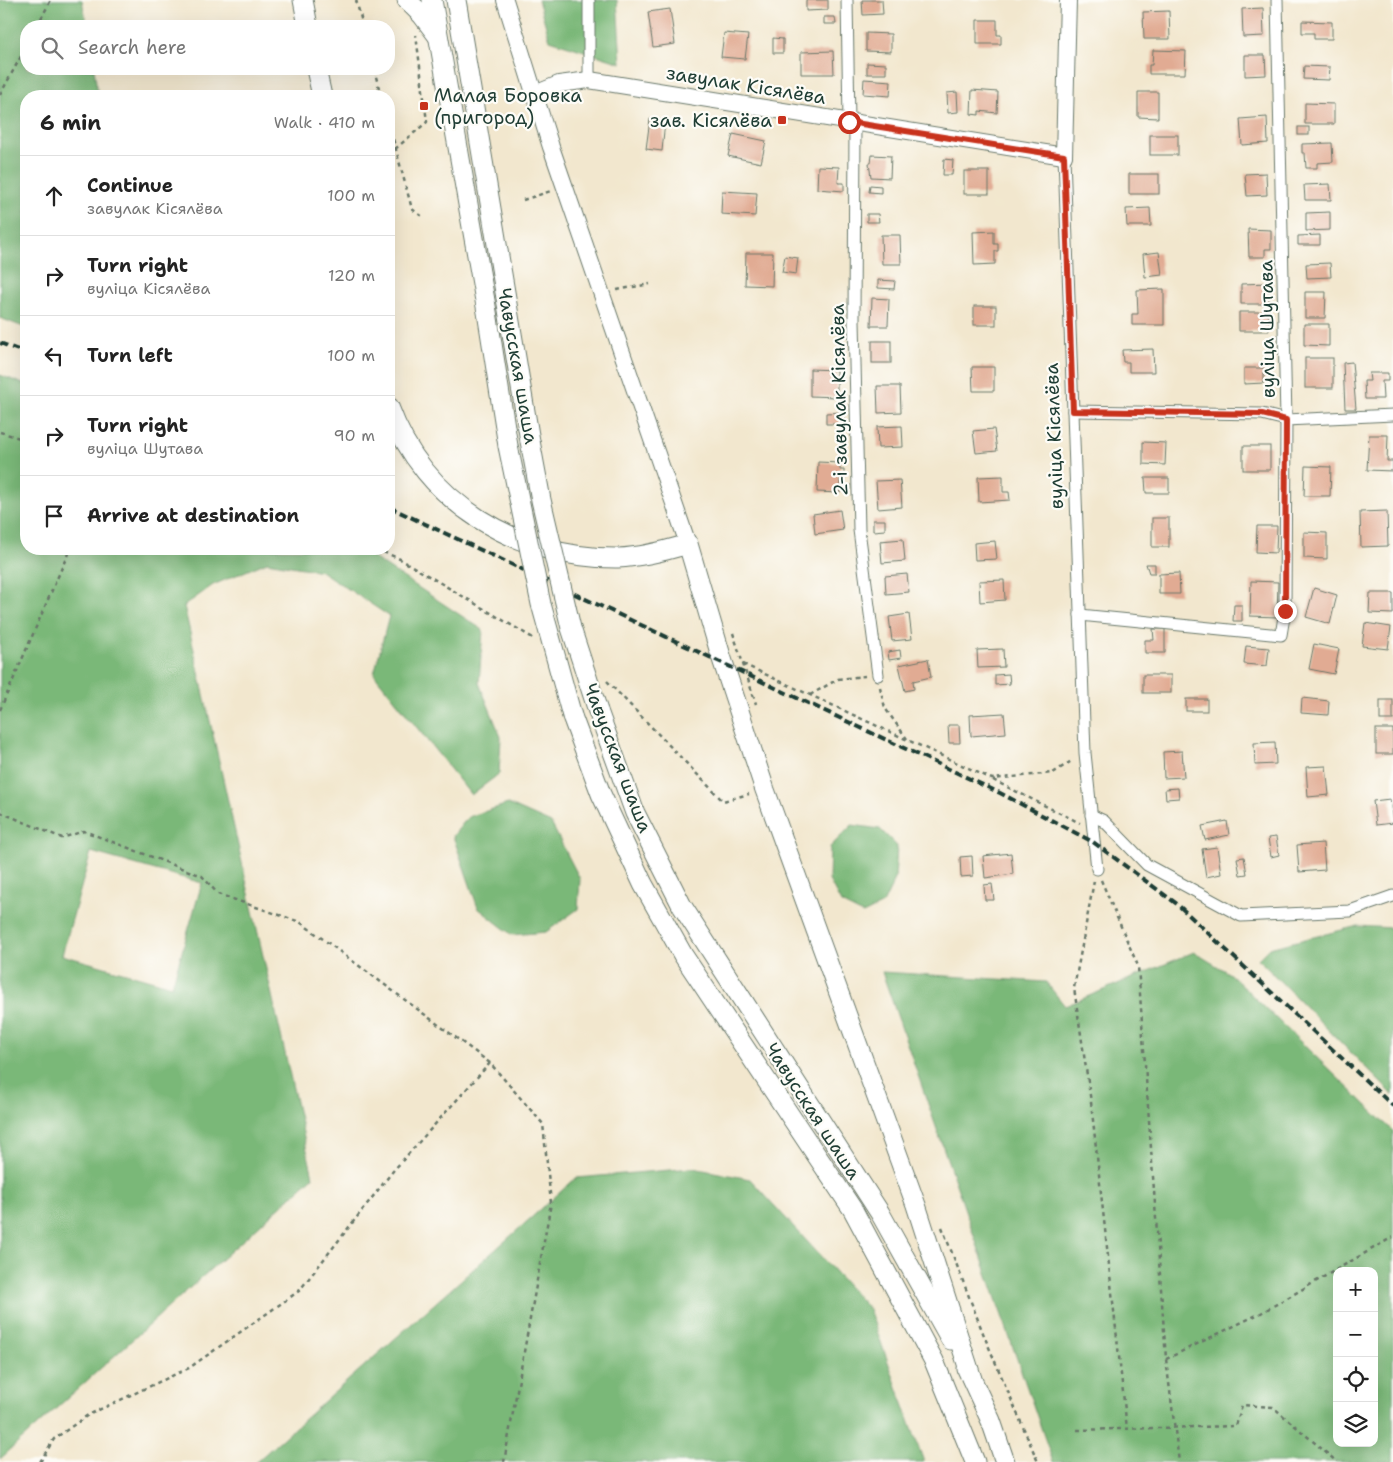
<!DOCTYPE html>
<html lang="en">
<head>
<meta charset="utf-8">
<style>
	:root { --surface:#fff; --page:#f2f2f2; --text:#222; --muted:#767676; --line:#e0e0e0 }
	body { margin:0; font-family:"Shantell Sans",sans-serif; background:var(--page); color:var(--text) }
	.controls { position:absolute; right:15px; bottom:15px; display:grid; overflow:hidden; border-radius:10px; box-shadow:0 5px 20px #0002 }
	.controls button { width:45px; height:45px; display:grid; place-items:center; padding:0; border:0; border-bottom:1px solid var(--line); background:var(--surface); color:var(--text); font:25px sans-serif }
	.stop { position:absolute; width:15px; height:15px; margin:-11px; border:4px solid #c8321e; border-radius:50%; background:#fff }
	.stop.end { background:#c8321e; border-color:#fff; box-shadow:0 1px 5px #0008 }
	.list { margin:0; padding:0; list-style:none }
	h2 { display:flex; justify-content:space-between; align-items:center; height:65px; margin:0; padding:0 20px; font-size:21px }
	h2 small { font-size:16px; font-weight:400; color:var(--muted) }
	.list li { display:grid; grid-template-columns:32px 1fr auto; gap:15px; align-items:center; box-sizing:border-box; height:80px; padding:0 20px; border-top:1px solid var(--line) }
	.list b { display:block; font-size:19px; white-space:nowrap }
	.list p { margin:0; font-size:16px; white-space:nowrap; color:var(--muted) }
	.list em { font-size:16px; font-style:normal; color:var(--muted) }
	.icon { flex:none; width:28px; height:28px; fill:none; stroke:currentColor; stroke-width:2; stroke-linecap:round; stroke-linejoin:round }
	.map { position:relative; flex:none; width:1393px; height:1462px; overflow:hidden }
	.search { position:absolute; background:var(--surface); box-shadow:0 5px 20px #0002; left:20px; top:20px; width:375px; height:55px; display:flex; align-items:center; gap:12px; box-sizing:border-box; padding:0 18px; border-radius:20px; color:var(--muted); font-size:19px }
	.panel { position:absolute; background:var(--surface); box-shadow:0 5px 20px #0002; left:20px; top:90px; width:375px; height:465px; border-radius:20px }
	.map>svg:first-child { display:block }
</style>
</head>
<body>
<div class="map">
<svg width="1393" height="1462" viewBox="0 0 1393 1462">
	<rect width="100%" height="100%" fill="#fdfcf7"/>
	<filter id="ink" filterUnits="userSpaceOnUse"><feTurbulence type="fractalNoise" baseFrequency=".02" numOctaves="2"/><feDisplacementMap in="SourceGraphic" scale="10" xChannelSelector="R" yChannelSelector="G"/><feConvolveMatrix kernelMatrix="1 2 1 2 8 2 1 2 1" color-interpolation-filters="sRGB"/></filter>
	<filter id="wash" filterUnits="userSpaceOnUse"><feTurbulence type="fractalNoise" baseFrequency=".0096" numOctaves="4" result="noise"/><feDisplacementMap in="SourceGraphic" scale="20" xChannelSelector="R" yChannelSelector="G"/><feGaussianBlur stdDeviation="1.12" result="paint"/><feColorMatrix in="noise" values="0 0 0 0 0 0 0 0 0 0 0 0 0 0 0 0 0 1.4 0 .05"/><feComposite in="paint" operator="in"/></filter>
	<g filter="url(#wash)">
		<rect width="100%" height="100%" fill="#f2e7ce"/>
		<g fill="#7ab878" stroke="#4c7a56" fill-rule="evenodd">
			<path d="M0 0H82L87 26H26V69H94L98 96H26V328L0 318Z"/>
			<path d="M538 0H617L621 63 550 40Z"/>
			<path d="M0 375 26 385V549H360L483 630 479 683 501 737 499 774 471 795 374 674 389 616 321 571 267 562 213 585 184 606 313 1177 0 1459ZM91 852 202 883 172 986 62 955Z"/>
			<path d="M508 804 551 823 580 879 578 909 546 932 512 935 478 908 453 836 468 817Z"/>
			<path d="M852 825 880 829 897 846 895 879 883 904 863 914 841 903 829 880 830 847Z"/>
			<path d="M1358 926 1393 928V1095L1258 959 1269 948Z"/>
			<path d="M1194 952 1230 974 1393 1131V1462H1053L882 972 1046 982 1065 1006ZM1337 1271H1374V1443H1337Z"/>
			<path d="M693 1168 750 1179 869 1309 924 1462H256L576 1178Z"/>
		</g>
		<g id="blocks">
			<g fill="#e1ab93">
				<path d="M806 0H828V10L806 11Z"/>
				<path d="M862 0H882L883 14 863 15Z"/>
				<path d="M1263 8 1264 36 1243 37 1242 9Z"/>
				<path d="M670 9 675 44 653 47 648 12Z"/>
				<path d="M1169 11 1170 39H1144L1143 12Z"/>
				<path d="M824 17H835L836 24H824Z"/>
				<path d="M977 20H997V35H1001V44H977Z"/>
				<path d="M1302 21 1332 22V39H1314V33H1302Z"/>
				<path d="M724 33 748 35 745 59 721 57Z"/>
				<path d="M866 33 891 34V52L866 51Z"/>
				<path d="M773 38 783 39V53H773Z"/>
				<path d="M1153 50 1186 51 1185 74H1149V65H1152Z"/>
				<path d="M833 51 834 74H801V52Z"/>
				<path d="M1245 55H1265L1266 75 1245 76Z"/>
				<path d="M867 63 886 64V74H867Z"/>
				<path d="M1304 66 1330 67 1329 80 1303 79Z"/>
				<path d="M864 79 891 81 890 96 863 94Z"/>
				<path d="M972 90 998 92 997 113 979 111V115L971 114Z"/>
				<path d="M957 92 958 112 948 113 947 93Z"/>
				<path d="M1138 92H1158V118L1138 117Z"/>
				<path d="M1305 103 1334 104V124H1305Z"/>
				<path d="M1267 117 1268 143 1242 145 1240 119Z"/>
				<path d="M650 119 665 121 662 151 646 149Z"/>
				<rect x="1298" y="127" width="11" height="8"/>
				<path d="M733 134 766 141 761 163 728 156Z"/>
				<rect x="1150" y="135" width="28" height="20"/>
				<path d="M1332 143 1333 162 1317 163V168H1306L1305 153H1302V144Z"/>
				<path d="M872 155 891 156 890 178 871 177 869 163H871Z"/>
				<path d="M944 159 953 160 952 175H943Z"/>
				<path d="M818 166 839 167 838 183H844V191L817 189Z"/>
				<rect x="964" y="171" width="25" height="23"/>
				<path d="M1266 173 1267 195 1247 196 1245 174Z"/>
				<rect x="1129" y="174" width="30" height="20"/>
				<path d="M1330 184 1331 200H1305L1304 185Z"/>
				<path d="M870 185 881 186V193L869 192Z"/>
				<path d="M722 191 757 193 755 216 721 214Z"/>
				<path d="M1150 208 1151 226H1127L1126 209Z"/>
				<path d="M1330 212V230L1306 231V213Z"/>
				<path d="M867 214H878L879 222H867Z"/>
				<path d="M1248 229 1271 230V249H1265V257H1249Z"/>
				<path d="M994 231V244H998V251H995V264L974 265 973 232Z"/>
				<path d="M881 235H900L901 264H882Z"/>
				<path d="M1320 235V245H1298V236Z"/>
				<path d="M1159 252 1162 275 1145 277 1143 254Z"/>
				<path d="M746 253H773L772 286 745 285Z"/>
				<path d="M785 256 798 258 796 274 782 272Z"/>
				<path d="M1330 263 1331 277 1307 278 1306 264Z"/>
				<path d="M878 280 895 281 894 289 878 288Z"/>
				<path d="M1269 283V304H1241V284Z"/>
				<path d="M1164 289V325H1132V314H1138L1137 290Z"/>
				<path d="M1305 292H1326L1325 318H1305Z"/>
				<path d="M872 298 889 299 888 326H871Z"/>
				<rect x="974" y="306" width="22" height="19"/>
				<path d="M1239 312H1268L1269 331H1239Z"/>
				<path d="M1304 324H1329V346L1304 345Z"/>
				<rect x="872" y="341" width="19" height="22"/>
				<path d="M1153 349 1154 372H1129V362H1123L1122 350Z"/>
				<rect x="1305" y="358" width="28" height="30"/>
				<path d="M1352 362 1356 409H1345L1343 363Z"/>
				<path d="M972 367H994V391H973Z"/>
				<path d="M1244 368H1264V383L1244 384Z"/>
				<path d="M810 369 837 370V397L810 396Z"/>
				<path d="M1369 373H1388V381H1382L1383 399H1365L1364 381H1370Z"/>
				<path d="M877 386H900L901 412 878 413Z"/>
				<path d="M844 412V424H826V413Z"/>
				<path d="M902 426 903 447 878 448 877 427Z"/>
				<path d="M994 429 997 451 976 453 973 431Z"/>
				<path d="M1369 435H1388L1387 461H1393V471L1367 470Z"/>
				<path d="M1143 442 1166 443 1165 465 1143 464Z"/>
				<rect x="1243" y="446" width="27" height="24"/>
				<path d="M818 462 840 463V470H844V477H840V493L817 492Z"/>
				<path d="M1305 466 1331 467 1330 496H1304Z"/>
				<path d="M1003 476V492H1009L1010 500 979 502 978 477Z"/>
				<path d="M1145 478H1169V493H1146Z"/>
				<path d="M900 480 902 507 878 509 876 481Z"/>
				<path d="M840 510 843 530 815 534 813 514Z"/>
				<path d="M1387 511 1388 546 1361 547 1360 512Z"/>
				<rect x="1152" y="518" width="17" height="29"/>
				<path d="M873 520H885V530L873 531Z"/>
				<path d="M1257 526H1277L1276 553 1256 552Z"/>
				<path d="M1304 532 1327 533V559L1304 558Z"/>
				<path d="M903 539 905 561 882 563 880 541Z"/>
				<path d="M995 541 997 559 975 560 974 543Z"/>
				<path d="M1146 564H1155V573H1149Z"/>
				<path d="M1179 573 1180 594H1159V574Z"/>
				<path d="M907 574 909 592 886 594 885 576Z"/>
				<path d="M1004 580 1005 600 980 602 979 581Z"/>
				<path d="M1251 581 1278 582 1277 617 1250 616Z"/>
				<path d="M1314 588 1337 595 1330 624 1306 617Z"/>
				<path d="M1370 593H1393V614L1369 613Z"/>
				<path d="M1234 605H1242V621H1233Z"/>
				<path d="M909 614 912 639 892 641 889 617Z"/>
				<path d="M1365 623 1391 627 1388 649 1362 646Z"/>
				<path d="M1153 629H1165V653H1145V640H1154Z"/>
				<path d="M1314 644 1339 649 1334 674 1309 669Z"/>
				<path d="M1246 646 1269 648 1267 666 1244 664Z"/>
				<path d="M1003 649 1004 667 978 668 977 650Z"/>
				<path d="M900 650 901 658 889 660 888 652Z"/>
				<path d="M928 659 931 677 913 681 914 689 905 691 899 665Z"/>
				<path d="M1009 674 1010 684 995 685V675Z"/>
				<rect x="1143" y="675" width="28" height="18"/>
				<path d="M1302 698 1329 701 1328 715 1301 713Z"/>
				<rect x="1186" y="699" width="21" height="12"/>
				<rect x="1380" y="700" width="13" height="20"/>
				<path d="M1004 713 1006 733 971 736 970 715Z"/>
				<path d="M948 725H959L960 743H949Z"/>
				<rect x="1376" y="729" width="17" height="25"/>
				<path d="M1275 742 1276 764 1255 765 1254 743Z"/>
				<path d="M1182 751 1184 777 1164 778 1163 752Z"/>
				<path d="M1326 766 1329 795 1308 797 1306 767Z"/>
				<path d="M1178 788 1179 798 1166 799 1165 789Z"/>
				<path d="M1390 799 1393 823 1376 825 1373 801Z"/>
				<path d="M1227 821 1229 835 1205 840 1202 826Z"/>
				<path d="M1276 837 1279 855 1271 857 1268 838Z"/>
				<path d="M1323 843 1325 870 1299 872 1297 845Z"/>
				<path d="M1217 847 1221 874 1206 877 1202 849Z"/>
				<path d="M1011 853 1013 874 985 878 983 856Z"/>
				<path d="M972 856 973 876 961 877 960 857Z"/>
				<path d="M1244 857 1247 874 1240 875 1237 858Z"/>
				<path d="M992 884 994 900H985L984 885Z"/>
			</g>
		</g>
	</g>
	<g filter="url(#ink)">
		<use href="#blocks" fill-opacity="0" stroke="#69786a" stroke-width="1"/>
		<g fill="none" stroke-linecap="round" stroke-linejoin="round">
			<g stroke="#69786a" stroke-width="13">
				<g id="street">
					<path d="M589 0V80"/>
					<path d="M847 0 849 122"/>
					<path d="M855 123 854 321 859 530 878 675"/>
					<path d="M1064 156 1085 753 1097 869"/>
					<path d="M1073 411 1262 414 1286 420 1393 415"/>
					<path d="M1080 615 1281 635 1285 611 1286 420 1277 0"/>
					<path d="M1091 815 1104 821 1147 865 1241 916 1350 911 1393 896"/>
				</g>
			</g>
			<g stroke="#69786a" stroke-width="18">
				<g id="secondary">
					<path d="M505 0 551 147 688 544"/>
					<path d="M535 94 559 84 589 80 1064 156 1068 0"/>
				</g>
			</g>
			<g stroke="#69786a" stroke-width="21">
				<g id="primary">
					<path d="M303 0 308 26"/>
					<path d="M407 0 422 15 437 35"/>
					<path d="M432 0 487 312 508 446"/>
					<path d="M456 0 530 441"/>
					<path d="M316 69 322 96"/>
					<path d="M389 407C424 503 518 559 618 558 642 557 665 551 688 544L721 656 765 790 916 1205 972 1379"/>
					<path d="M598 711 635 813 682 906 880 1213 951 1340"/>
					<path d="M572 716 601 794 643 884 683 955 853 1210 934 1361 975 1462"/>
					<path d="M967 1369 991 1421 1005 1462"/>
				</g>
			</g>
			<g stroke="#69786a" stroke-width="2.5" stroke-dasharray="4 4" stroke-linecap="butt">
				<path d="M356 0 363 26"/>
				<path d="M37 26 51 0"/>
				<path d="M374 69 381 96"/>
				<path d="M0 95 26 47"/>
				<path d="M389 124 412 209 423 217"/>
				<path d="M395 149 427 122 416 35"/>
				<path d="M523 200 551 191"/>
				<path d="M617 290 650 284"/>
				<path d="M0 432 26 440"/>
				<path d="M376 549 400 559 533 638"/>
				<path d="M733 633 756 704"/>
				<path d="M743 664 992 779 1053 773 1073 760"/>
				<path d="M607 681 723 801 749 794"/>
				<path d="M880 687 885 708 907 739"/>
				<path d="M810 695 838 679 865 676"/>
				<path d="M0 710 70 549"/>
				<path d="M993 780 1080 823"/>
				<path d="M0 812 62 838 84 831 202 876 218 894 300 922 490 1063 543 1124 551 1203 504 1462"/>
				<path d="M1101 880 1138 966 1166 1359 1179 1462"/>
				<path d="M1094 881 1074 988 1091 1102 1127 1429"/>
				<path d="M942 1227 985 1338 1038 1462"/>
				<path d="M1166 1359 1261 1313 1393 1237"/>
				<path d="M1077 1430 1236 1426 1242 1405 1273 1407 1337 1462"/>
				<path d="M40 1462 54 1439 88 1415 189 1368 299 1291 393 1171 490 1063"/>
			</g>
			<use href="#street" stroke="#fff" stroke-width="11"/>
			<use href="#secondary" stroke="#fff" stroke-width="16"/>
			<use href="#primary" stroke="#fff" stroke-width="19"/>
			<g stroke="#1f3d34" stroke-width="4" stroke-dasharray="8 4" stroke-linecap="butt">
				<path d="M0 343 26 353"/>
				<path d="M389 507 1000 793 1093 842 1177 904 1393 1106"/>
			</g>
			<g stroke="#69786a" stroke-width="21" stroke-linecap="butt">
				<g id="primary-bridge">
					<path d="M530 441 541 500 571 628 598 711"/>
					<path d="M508 446 541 604 572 716"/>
				</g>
			</g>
			<use href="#primary-bridge" stroke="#fff" stroke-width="19"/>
		</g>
	</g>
	<g fill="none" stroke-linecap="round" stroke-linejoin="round" filter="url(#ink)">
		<path stroke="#c8321e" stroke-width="6" d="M849 122 1064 156 1073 411 1262 414 1286 420 1285 611"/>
	</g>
	<g fill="#c8321e" stroke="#fdfcf7" stroke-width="2">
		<rect x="419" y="101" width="10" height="10" rx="2.5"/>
		<rect x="777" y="115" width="10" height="10" rx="2.5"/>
	</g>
	<g text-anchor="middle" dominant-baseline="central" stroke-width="4.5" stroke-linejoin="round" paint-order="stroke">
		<g font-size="19" fill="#1f3d34" stroke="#fdfcf7">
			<text transform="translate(746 85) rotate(9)">завулак Кісялёва</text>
			<text transform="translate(1267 329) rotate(-91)">вуліца Шутава</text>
			<text transform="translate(518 366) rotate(80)">Чавусская шаша</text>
			<text transform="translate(839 400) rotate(-91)">2-і завулак Кісялёва</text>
			<text transform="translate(1054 436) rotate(-92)">вуліца Кісялёва</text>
			<text transform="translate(618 758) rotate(69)">Чавусская шаша</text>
			<text transform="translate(813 1111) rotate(57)">Чавусская шаша</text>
		</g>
		<g font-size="19" fill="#1f3d34" stroke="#fdfcf7" text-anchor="start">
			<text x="434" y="95">Малая Боровка<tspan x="434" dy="22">(пригород)</tspan></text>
			<text x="772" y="120" text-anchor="end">зав. Кісялёва</text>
		</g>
	</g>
</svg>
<div class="controls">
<button>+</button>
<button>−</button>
<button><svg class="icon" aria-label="locate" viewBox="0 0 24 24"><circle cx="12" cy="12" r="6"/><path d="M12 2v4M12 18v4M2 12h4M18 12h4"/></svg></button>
<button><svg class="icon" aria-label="layers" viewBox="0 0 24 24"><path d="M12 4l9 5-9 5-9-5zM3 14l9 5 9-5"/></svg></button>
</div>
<div class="stop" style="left:849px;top:122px"></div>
<div class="stop end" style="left:1285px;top:611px"></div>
<div class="search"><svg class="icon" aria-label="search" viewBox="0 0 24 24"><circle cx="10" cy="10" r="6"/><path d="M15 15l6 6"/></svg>Search here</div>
<section class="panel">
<h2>6 min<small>Walk · 410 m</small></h2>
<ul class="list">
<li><svg class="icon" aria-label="ahead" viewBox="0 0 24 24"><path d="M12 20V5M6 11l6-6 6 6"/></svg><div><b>Continue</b><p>завулак Кісялёва</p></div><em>100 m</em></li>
<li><svg class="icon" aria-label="right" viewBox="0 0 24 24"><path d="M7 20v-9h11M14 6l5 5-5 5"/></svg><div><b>Turn right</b><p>вуліца Кісялёва</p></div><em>120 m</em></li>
<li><svg class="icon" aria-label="left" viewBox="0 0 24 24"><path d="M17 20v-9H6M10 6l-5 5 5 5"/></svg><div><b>Turn left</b></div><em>100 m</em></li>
<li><svg class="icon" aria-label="right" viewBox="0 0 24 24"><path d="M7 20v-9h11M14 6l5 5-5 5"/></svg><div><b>Turn right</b><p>вуліца Шутава</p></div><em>90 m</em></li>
<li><svg class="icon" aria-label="arrive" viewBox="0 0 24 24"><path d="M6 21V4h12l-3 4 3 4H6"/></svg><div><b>Arrive at destination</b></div></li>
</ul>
</section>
</div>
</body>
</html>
